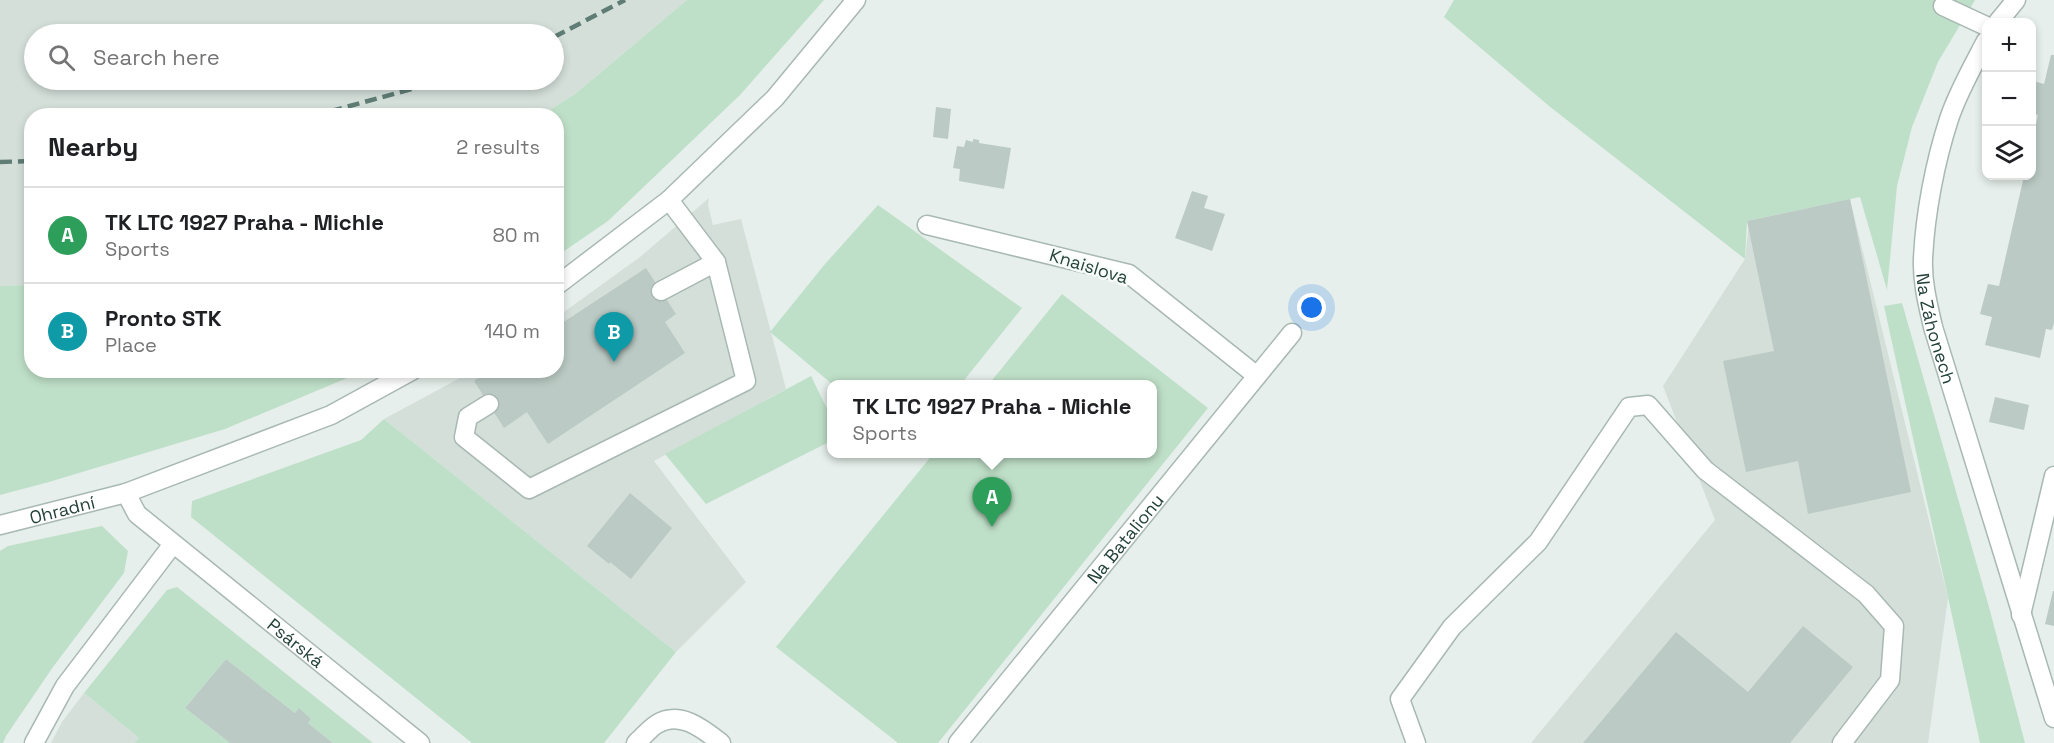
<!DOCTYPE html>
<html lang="en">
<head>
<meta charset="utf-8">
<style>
	:root { --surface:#fff; --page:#f6f6f6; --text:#202124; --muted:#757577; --line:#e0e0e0; --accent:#7f4e3f }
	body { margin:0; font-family:"Space Grotesk",sans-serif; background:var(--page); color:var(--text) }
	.controls { position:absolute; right:18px; top:18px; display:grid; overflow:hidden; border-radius:12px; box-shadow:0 3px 9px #0003 }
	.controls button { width:54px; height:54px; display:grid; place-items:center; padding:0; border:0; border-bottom:2px solid var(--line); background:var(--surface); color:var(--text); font:30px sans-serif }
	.you { position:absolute; left:1312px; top:308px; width:21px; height:21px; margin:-15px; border:4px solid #fff; border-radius:50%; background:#1a73e8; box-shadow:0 0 0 9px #1a73e833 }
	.badge { display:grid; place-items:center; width:39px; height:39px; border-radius:50%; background:var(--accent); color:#fff; font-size:20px; font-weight:700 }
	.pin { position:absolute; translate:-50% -50px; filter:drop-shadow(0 2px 3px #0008) }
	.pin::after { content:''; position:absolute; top:32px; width:21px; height:18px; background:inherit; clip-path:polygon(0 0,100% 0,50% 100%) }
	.popup { position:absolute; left:827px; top:380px; width:330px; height:78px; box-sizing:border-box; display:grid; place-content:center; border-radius:12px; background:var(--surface); filter:drop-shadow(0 2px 4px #0005); font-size:20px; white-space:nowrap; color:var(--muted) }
	.popup b { font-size:22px; color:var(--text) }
	.popup::after { content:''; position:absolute; left:50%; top:100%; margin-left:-12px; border:12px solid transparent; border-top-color:var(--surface) }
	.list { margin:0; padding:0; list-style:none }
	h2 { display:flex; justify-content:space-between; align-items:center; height:78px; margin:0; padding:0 24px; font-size:26px }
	h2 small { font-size:20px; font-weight:400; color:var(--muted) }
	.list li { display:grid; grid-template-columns:39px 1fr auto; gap:18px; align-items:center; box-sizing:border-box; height:96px; padding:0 24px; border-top:2px solid var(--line) }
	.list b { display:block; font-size:22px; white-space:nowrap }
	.list p { margin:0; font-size:20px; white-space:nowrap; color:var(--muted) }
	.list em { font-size:20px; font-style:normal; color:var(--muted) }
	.icon { flex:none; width:33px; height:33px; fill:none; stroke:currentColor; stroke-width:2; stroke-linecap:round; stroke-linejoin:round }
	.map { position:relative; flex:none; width:2054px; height:743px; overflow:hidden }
	.search { position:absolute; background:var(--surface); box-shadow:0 3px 9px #0003; left:24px; top:24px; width:540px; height:66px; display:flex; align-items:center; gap:15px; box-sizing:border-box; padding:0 21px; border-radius:33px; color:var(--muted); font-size:22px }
	.panel { position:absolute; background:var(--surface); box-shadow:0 3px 9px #0003; left:24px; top:108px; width:540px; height:270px; border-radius:24px }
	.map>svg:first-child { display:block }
</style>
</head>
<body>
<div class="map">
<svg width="2054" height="743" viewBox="0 0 2054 743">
	<rect width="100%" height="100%" fill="#e6efeb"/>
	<g fill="#d4dfda" fill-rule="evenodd">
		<path d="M0 0H687L575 94 542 115 32 116 31 285 0 286ZM34 34H554V80H34Z"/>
		<path d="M709 198 708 205 713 225 741 219 786 389 654 461 746 582 676 652 384 419 473 371 556 370 557 317 640 257Z"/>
		<path d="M1850 199 1948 598 1928 743H1531L1715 520 1663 386 1745 259 1749 222Z"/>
		<path d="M84 693 145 743H51L62 722Z"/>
	</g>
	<g fill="#bfe0c8">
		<path d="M687 0H824L740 95 608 221 557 256 556 116 542 115 575 94Z"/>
		<path d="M1454 0H1975L1938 62 1912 127 1897 186 1887 290 1860 197 1747 221 1745 259 1549 106 1444 17Z"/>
		<path d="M878 205 1022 308 961 384H832L770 332 825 264Z"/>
		<path d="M31 285 32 370 364 371 225 429 49 482 0 495V286Z"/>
		<path d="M1062 294 1208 408 938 743H898L776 647 933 454H1152V384H989Z"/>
		<path d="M1902 303 1989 607 2025 743H1980L1884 306Z"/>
		<path d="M811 376 831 417V441L706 504 665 454Z"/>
		<path d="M384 419 676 652 604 743H472L191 517 192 501 361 440Z"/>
		<path d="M102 526 128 551 124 573 53 667 6 736 3 743H0V551L8 546Z"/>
		<path d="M177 587 373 743H333L308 723 311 719 299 709 295 713 226 659 185 708 230 743H135L139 738 84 693 167 590Z"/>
	</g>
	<g fill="#bbcac4">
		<path d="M2051 55H2054V323L2052 330 2046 329 2040 358 1985 345 1992 317 1980 314 1988 284 1999 286 2024 176H2032V142L2038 115 2032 113V87L2033 81 2044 84Z"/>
		<path d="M936 107 951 109 948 139 933 137Z"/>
		<path d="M973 139 979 140V143L1011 148 1004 189 959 181 960 169 953 168 957 146 964 147 966 140 973 142Z"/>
		<path d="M1192 191 1208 196 1204 208 1225 214 1212 251 1175 238Z"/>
		<path d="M1850 199 1911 492 1808 514 1798 461 1746 472 1723 361 1774 351 1747 221Z"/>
		<path d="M646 268 676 314 665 322 685 353 548 444 527 412 504 428 474 381 491 370H556V327Z"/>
		<path d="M1995 397 2029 405 2024 430 1989 422Z"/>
		<path d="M630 493 672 528 631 579 610 562 609 564 587 546Z"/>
		<path d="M2053 591H2054V626L2045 624Z"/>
		<path d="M1803 626 1853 667 1790 743H1583L1676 632 1748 692Z"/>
		<path d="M226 659 295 713 299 708 311 719 308 723 333 743H230L185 708Z"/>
	</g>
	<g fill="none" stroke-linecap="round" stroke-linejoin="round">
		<g stroke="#a8b8b2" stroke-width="21">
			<g id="lane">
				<path d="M1943 6 1986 26"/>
				<path d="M927 225 1129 274 1257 376"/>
				<path d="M556 286 669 200 775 98 856 0"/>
				<path d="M661 291 716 262"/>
				<path d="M489 404 468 417 464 437 529 489 746 381 716 262 669 200"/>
				<path d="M126 493 331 415 413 370"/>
				<path d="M2021 615 2054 476"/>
				<path id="s1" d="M958 743 1292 333"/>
				<path d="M1416 743 1400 699 1452 627 1538 542 1629 407 1648 405 1705 470 1866 594 1894 626 1890 680 1842 743"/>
			</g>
		</g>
		<g stroke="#a8b8b2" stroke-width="21">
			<g id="street">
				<path d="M1998 22 2016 0"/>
				<path id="s2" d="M1986 41C1973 66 1958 92 1949 119 1935 162 1925 214 1923 259 1922 282 1928 305 1933 327L2054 718"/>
				<path id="s3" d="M0 525 126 493 137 514 420 743"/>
				<path d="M34 743 65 686 173 544"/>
				<path d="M636 743C643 737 650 728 657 724 680 710 703 729 721 743"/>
			</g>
		</g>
		<use href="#lane" stroke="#fff" stroke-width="18"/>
		<use href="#street" stroke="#fff" stroke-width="18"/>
		<g stroke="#5f7d75" stroke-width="4.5" stroke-dasharray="12 6" stroke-linecap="butt">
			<path d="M554 37 625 0"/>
			<path d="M313 116 445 80"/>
			<path d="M0 162 32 161"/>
		</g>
	</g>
	<g text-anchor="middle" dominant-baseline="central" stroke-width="5" stroke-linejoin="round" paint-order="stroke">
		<g font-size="18" fill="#24423a" stroke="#f7fbf9">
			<text transform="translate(1089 266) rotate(17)">Knaislova</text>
			<text stroke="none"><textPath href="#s2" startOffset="300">Na Záhonech</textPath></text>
			<text stroke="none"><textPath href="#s3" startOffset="64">Ohradní</textPath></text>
			<text stroke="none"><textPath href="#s1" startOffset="264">Na Batalionu</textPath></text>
			<text stroke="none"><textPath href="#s3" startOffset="358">Psárská</textPath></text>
		</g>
	</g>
</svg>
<div class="controls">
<button>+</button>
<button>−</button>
<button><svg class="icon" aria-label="layers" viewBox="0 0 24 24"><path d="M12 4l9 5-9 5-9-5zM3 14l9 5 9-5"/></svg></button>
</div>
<div class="you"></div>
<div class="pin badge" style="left:992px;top:527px;background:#2e9e5b">A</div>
<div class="popup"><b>TK LTC 1927 Praha - Michle</b>Sports</div>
<div class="pin badge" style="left:614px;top:362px;background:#0f9aa8">B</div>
<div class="search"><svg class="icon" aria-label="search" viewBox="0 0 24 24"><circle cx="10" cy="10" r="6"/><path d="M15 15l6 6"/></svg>Search here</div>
<section class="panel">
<h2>Nearby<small>2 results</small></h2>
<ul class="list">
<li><span class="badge" style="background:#2e9e5b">A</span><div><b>TK LTC 1927 Praha - Michle</b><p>Sports</p></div><em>80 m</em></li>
<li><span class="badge" style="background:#0f9aa8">B</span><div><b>Pronto STK</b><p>Place</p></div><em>140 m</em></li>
</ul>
</section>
</div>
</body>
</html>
